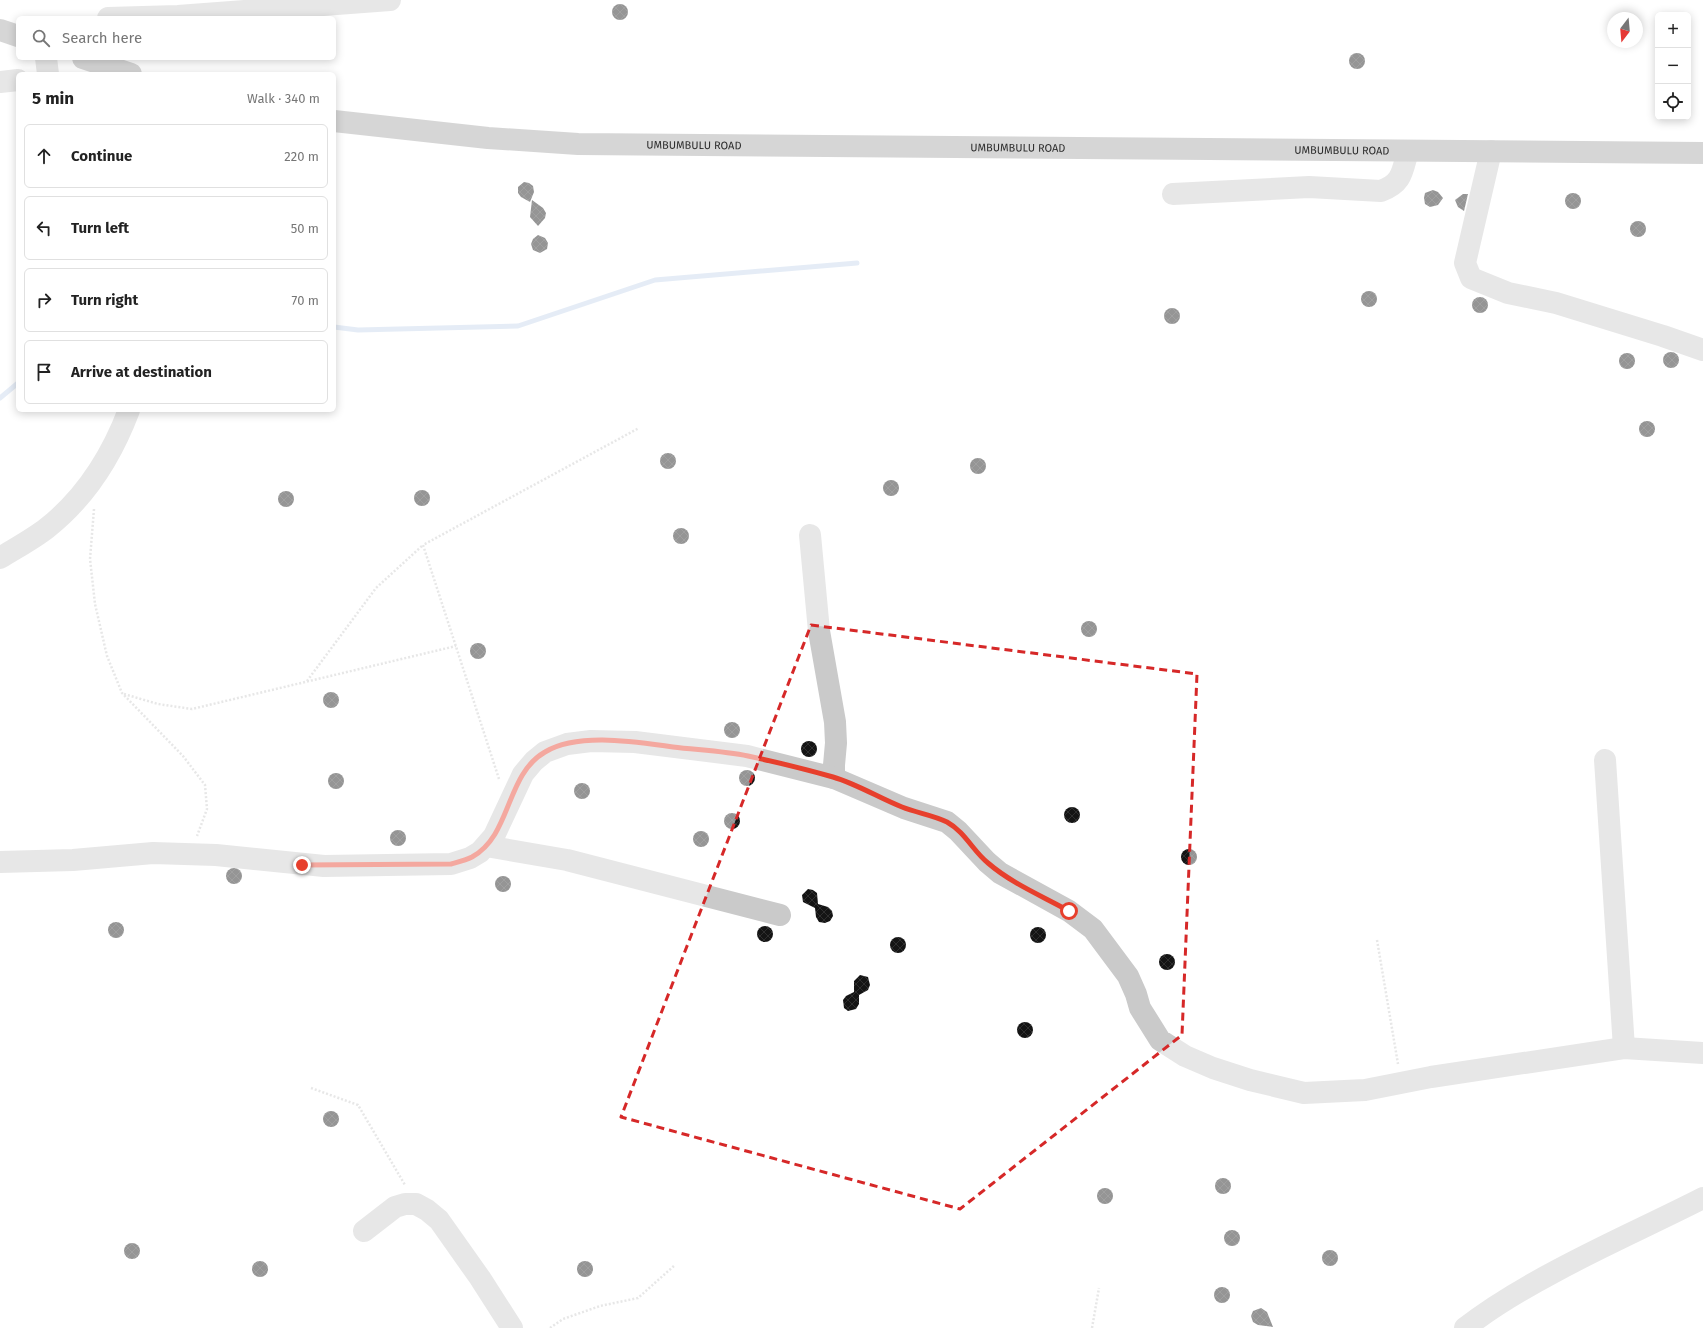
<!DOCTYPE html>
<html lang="en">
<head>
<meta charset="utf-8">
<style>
	:root { --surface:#fff; --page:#f6f6f6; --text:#222; --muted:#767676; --line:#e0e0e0 }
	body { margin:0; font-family:"Fira Sans",sans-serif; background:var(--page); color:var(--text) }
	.controls { position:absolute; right:12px; top:12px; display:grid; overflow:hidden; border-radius:6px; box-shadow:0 2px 10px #0003 }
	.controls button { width:36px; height:36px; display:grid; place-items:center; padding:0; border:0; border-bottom:1px solid var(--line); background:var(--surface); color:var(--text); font:20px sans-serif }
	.compass { position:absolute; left:1607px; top:12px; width:36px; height:36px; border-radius:50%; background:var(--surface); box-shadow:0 2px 10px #0003; rotate:196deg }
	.stop { position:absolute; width:12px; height:12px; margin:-9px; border:3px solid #e73f2c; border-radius:50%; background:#fff }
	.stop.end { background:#e73f2c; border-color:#fff; box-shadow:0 1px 4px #0008 }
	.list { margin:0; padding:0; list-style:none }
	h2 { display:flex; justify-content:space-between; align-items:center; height:52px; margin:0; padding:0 16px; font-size:17px }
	h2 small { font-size:13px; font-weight:400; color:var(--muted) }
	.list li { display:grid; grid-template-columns:26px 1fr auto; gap:12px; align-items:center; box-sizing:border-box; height:64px; margin:0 8px 8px; padding:0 8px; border:1px solid var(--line); border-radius:6px }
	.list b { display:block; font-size:15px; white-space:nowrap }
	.list em { font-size:13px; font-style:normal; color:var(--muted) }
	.icon { flex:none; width:22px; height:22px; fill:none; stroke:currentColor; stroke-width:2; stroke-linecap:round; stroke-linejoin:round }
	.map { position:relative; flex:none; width:1703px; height:1328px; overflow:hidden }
	.search { position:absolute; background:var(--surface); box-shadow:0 2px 10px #0003; left:16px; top:16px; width:320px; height:44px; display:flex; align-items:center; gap:10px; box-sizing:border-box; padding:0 14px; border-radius:6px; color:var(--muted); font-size:15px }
	.panel { position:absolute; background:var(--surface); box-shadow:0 2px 10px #0003; left:16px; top:72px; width:320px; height:340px; border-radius:6px }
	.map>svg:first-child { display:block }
</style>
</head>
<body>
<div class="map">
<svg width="1703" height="1328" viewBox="0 0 1703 1328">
	<defs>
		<pattern id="building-cross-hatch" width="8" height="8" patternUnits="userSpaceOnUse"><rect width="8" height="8" fill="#141414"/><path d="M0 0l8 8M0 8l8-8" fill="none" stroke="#2e2e2e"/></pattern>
	</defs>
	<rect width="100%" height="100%" fill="#fff"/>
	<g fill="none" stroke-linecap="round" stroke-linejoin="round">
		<g stroke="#c6d6eb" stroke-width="5">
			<path d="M334 327 358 330 518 326 655 280 857 263"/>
			<path d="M0 398 18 383"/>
		</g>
	</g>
	<g fill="url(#building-cross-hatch)">
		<circle cx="620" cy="12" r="8"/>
		<circle cx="1357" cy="61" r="8"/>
		<path d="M524 182 529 183 533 186 534 192 530 202 521 197 518 193V187Z"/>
		<path d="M1433 190 1438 192 1443 198 1438 205 1430 207 1425 204 1424 198 1425 193Z"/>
		<circle cx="1573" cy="201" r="8"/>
		<path d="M1463 194H1468L1464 211 1458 207 1455 200Z"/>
		<path d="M532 200 543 208 546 213 545 218 538 226 530 217Z"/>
		<circle cx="1638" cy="229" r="8"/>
		<path d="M538 235 545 238 548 243 547 249 540 253 533 250 531 244 533 239Z"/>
		<circle cx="1369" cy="299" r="8"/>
		<circle cx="1480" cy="305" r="8"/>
		<circle cx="1172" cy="316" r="8"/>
		<circle cx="1671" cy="360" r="8"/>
		<circle cx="1627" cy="361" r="8"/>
		<circle cx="1647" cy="429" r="8"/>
		<circle cx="668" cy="461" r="8"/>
		<circle cx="978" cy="466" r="8"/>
		<circle cx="891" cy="488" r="8"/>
		<circle cx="422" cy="498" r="8"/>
		<circle cx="286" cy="499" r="8"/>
		<circle cx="681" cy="536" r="8"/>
		<circle cx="1089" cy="629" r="8"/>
		<circle cx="478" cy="651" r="8"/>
		<circle cx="331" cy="700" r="8"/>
		<circle cx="732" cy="730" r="8"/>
		<circle cx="809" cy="749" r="8"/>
		<circle cx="747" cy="778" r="8"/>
		<circle cx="336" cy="781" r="8"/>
		<circle cx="582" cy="791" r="8"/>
		<circle cx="1072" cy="815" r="8"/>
		<circle cx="732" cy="821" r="8"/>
		<circle cx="398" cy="838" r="8"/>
		<circle cx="701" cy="839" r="8"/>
		<circle cx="1189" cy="857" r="8"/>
		<circle cx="234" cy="876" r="8"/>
		<circle cx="503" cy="884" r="8"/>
		<path d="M808 889 813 890 817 893 818 904 828 907 832 911 833 916 830 921 825 923 819 922 816 917 815 908 803 902 802 895Z"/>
		<circle cx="116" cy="930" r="8"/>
		<circle cx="765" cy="934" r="8"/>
		<circle cx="1038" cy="935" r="8"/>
		<circle cx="898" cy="945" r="8"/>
		<circle cx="1167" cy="962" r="8"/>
		<path d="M860 975 868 977 870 985 868 990 859 995V1004L856 1009 848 1011 844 1008 843 1000 846 996 854 992V981Z"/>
		<circle cx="1025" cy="1030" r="8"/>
		<circle cx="331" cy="1119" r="8"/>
		<circle cx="1223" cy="1186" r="8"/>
		<circle cx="1105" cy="1196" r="8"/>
		<circle cx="1232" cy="1238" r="8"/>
		<circle cx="132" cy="1251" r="8"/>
		<circle cx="1330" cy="1258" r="8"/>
		<circle cx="585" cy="1269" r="8"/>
		<circle cx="260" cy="1269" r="8"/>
		<circle cx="1222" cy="1295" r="8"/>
		<path d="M1261 1308 1267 1312 1273 1327 1258 1325 1253 1322 1251 1316 1253 1311Z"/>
	</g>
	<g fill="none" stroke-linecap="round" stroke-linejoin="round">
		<g stroke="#cacaca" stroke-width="2.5" stroke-dasharray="2 2" stroke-linecap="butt">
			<path d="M94 509 90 559 95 604 107 656 122 693 183 756 205 785 207 809 197 836"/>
			<path d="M307 681 376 588 423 545"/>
			<path d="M124 694 158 704 192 709 456 646"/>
			<path d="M499 779 423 545 639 428"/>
			<path d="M1377 940 1398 1064"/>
			<path d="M311 1088 358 1105 405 1185"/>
			<path d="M550 1328 563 1319 600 1306 638 1298 675 1265"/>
			<path d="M1092 1328 1099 1288"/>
		</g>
		<g stroke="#cacaca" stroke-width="22">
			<path d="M108 18 178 16 390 0"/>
			<path d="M46 58 48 74"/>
			<path d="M0 82 18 80"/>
			<path d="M1491 151 1465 263 1471 278 1508 293 1556 303 1663 336 1703 350"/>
			<path d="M1173 194 1309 187 1381 191C1403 183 1402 171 1408 151"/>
			<path d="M810 535 819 631 835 722 836 743 834 765V778"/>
			<path d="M0 558C16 548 33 539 47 528 85 498 112 455 129 410"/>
			<path d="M1605 760 1624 1048"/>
			<path d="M486 846 567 860 780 915"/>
			<path d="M0 862 73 860 153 853 216 855 324 866 451 864 470 858 480 852 494 836 516 789 523 774 534 761 545 752 567 744 591 741 635 742 747 756 834 778 904 808 947 822 958 831 987 862 1000 873 1069 911 1093 929 1128 976 1136 994 1140 1008 1160 1040 1185 1056 1213 1068 1250 1080 1304 1093 1365 1090 1431 1077 1624 1048 1703 1053"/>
			<path d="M364 1231 395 1207 405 1204H416L427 1210 439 1220 480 1278 512 1328"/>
			<path d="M1465 1328C1493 1306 1524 1288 1556 1271 1604 1245 1654 1223 1703 1198"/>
		</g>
		<g stroke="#a5a5a5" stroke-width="22">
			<path d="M0 30 18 36"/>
			<path d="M83 58 131 74"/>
			<path id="s1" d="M334 121 488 138 578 144 1703 153"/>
		</g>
	</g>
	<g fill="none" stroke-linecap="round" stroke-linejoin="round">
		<path stroke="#e73f2c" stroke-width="5" d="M302 865 451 864C458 862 466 860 472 857 512 835 505 775 545 752 578 732 636 742 673 747 698 750 724 751 748 756 776 762 805 769 833 777 857 784 879 798 902 807 917 813 933 815 947 822 965 832 973 851 988 863 1011 883 1042 896 1069 911"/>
	</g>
	<path d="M0 0H1703V1328H0ZM811 625 1197 674 1182 1035 960 1209 621 1117Z" fill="#fff" fill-opacity=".55" fill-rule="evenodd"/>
	<path fill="none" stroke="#d62828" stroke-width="3" stroke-dasharray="8 5" stroke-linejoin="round" d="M811 625 1197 674 1182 1035 960 1209 621 1117Z"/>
	<g text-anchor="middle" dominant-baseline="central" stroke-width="4" stroke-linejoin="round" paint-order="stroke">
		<g font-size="11" fill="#2d2d2d" stroke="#fff">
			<text stroke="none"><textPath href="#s1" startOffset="361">UMBUMBULU ROAD</textPath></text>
			<text stroke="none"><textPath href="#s1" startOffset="685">UMBUMBULU ROAD</textPath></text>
			<text stroke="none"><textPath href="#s1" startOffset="1009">UMBUMBULU ROAD</textPath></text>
		</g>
	</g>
</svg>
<div class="controls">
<button>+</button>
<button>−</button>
<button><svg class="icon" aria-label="locate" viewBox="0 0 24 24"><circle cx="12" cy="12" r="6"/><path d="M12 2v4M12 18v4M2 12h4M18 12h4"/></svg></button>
</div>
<svg class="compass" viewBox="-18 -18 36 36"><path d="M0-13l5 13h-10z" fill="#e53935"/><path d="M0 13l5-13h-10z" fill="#767676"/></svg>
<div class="stop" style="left:1069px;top:911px"></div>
<div class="stop end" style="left:302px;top:865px"></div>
<div class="search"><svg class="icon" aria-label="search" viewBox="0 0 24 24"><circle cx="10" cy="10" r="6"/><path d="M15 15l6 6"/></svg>Search here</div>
<section class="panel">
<h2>5 min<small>Walk · 340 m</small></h2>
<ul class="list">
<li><svg class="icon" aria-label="ahead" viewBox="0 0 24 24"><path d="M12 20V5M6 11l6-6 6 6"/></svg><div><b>Continue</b></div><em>220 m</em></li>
<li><svg class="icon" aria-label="left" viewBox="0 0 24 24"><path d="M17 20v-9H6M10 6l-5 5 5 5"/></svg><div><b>Turn left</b></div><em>50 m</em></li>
<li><svg class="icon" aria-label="right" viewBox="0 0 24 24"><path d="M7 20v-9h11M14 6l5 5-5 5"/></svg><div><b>Turn right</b></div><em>70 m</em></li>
<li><svg class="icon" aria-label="arrive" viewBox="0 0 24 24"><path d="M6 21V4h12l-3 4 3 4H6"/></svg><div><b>Arrive at destination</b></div></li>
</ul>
</section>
</div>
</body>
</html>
